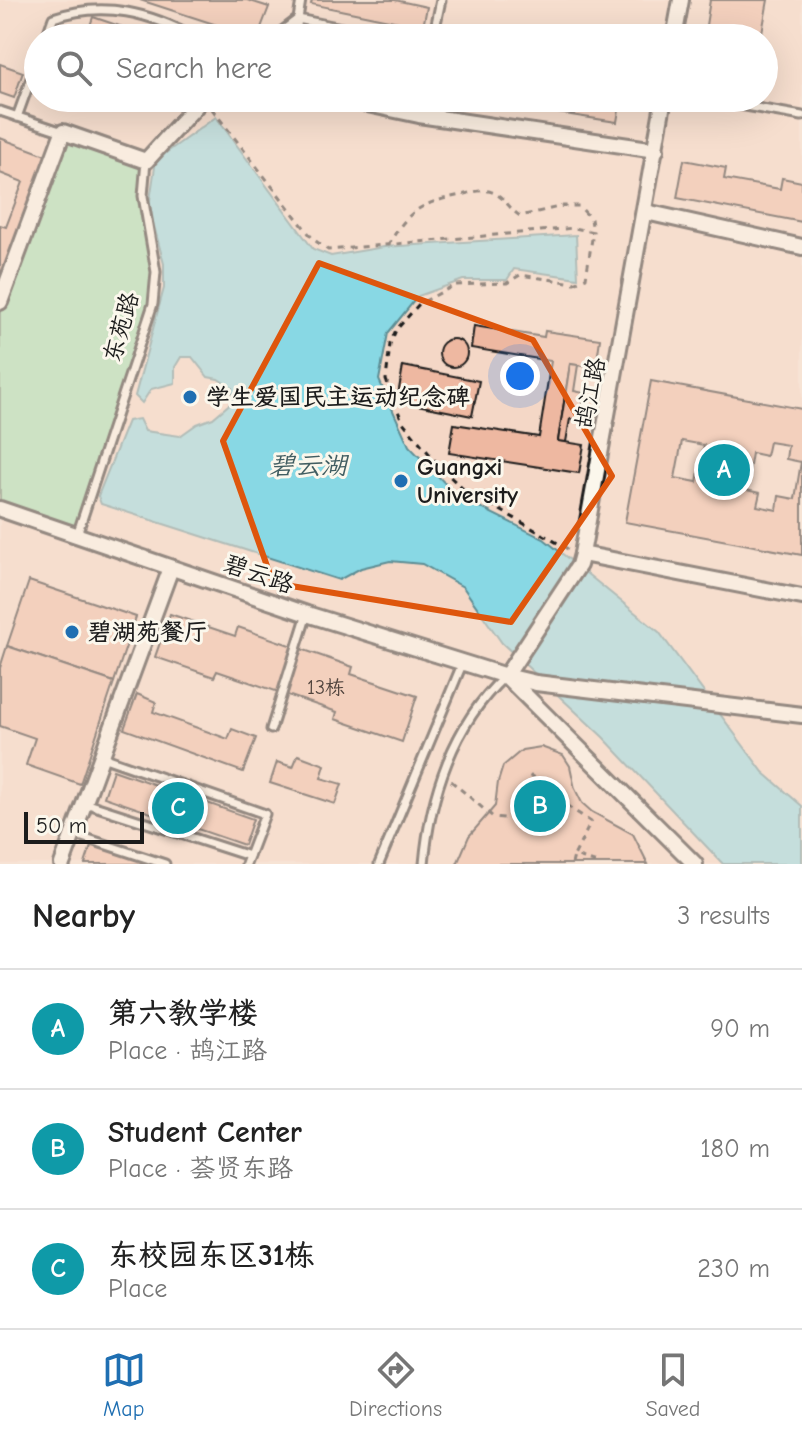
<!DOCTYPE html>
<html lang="en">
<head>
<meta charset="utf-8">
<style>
	:root { --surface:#fff; --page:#f2f2f2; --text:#222; --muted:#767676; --line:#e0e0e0; --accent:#1f6fb2 }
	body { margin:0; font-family:"Comic Neue","LXGW WenKai TC",sans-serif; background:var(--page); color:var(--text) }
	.scale { position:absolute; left:24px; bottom:20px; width:120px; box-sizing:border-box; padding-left:8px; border:4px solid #1c1c1c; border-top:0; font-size:22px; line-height:28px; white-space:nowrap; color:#1c1c1c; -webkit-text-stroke:6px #fbf7ec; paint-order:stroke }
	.you { position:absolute; left:520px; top:376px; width:28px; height:28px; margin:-20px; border:6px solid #fff; border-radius:50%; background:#1a73e8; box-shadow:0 0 0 12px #1a73e833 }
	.badge { display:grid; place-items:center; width:52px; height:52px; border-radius:50%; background:var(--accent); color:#fff; font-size:26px; font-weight:700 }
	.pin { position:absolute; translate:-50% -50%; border:4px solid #fff; box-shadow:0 2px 8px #0006 }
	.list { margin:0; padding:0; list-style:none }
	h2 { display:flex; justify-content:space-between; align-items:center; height:104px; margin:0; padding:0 32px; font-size:34px }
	h2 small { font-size:26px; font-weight:400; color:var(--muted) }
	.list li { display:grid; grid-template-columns:52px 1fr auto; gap:24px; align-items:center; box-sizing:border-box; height:120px; padding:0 32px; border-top:2px solid var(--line) }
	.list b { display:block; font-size:30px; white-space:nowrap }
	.list p { margin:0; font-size:26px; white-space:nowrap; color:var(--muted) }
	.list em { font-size:26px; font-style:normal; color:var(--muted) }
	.icon { flex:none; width:44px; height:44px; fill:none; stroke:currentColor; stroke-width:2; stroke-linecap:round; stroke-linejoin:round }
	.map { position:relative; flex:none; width:802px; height:864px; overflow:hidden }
	.search { position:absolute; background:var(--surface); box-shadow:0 8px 32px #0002; left:24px; right:24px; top:24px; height:88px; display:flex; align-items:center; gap:20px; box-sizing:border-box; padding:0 28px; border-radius:44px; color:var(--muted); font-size:30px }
	.sheet { height:464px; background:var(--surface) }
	nav { display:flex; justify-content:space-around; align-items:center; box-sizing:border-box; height:112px; border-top:2px solid var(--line); background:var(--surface); font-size:22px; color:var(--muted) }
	nav a { display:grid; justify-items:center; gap:4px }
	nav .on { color:var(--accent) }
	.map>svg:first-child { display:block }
</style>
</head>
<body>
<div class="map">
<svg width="802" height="864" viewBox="0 0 802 864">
	<rect width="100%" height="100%" fill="#f7e4d6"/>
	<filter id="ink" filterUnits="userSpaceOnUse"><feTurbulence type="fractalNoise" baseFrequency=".0125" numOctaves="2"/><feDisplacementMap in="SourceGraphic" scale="16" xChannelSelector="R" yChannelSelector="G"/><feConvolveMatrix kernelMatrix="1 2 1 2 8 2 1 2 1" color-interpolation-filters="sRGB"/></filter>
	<g filter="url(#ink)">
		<path fill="#f4d7c6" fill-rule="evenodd" d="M0 0H802V864H0ZM38 38H764V98H38Z"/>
		<path fill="#9ae1af" stroke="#5b7e66" stroke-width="2" d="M65 138 142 164 140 204 152 259 153 290 75 529 0 504V313Z"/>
		<path fill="#88d8e4" stroke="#5d8d94" stroke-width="2" d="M216 117 313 249 331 256 384 247 576 235 578 278 514 269 507 280H463L418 296 388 333 379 380 409 446 457 496 544 539 659 632 763 772 802 806V864H723L603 737 502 643 463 587 422 564 390 561 361 568 339 580 101 504 98 496 128 421 139 419 145 431 180 436 197 424 213 418 233 401 232 388 218 379 208 377 192 357H181L175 367V383L151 389 142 403 135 396 164 288V264L149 207 156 160Z"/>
		<g fill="#eeb8a1" stroke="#1c1c1c" stroke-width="2" fill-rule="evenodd">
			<path d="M140 0H247L269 7 257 38Z"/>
			<path d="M312 0H395L427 7 423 27 311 4Z"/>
			<path d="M710 0H768L761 38H704Z"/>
			<path d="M93 17 155 38H86Z"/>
			<path d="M507 27 582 38H505Z"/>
			<path d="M0 64 23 72 14 98 0 93Z"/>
			<path d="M466 98H513L512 106Z"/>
			<path d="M519 98H621L617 122 518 107Z"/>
			<path d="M0 138 51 157 0 295V225L6 227 23 182 0 173Z"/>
			<path d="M684 160 726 168 724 179 780 189 782 178 802 182V222L677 198Z"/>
			<path d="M474 326 544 337 545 331 600 339 596 368 570 364 558 441 584 445 579 473 449 453 454 424 539 437 551 361 471 348Z"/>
			<circle cx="453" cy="353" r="14"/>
			<path d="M570 364 578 365 574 391 584 393 580 421 570 419 566 442 558 441Z"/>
			<path d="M403 366 479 381 472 416 397 401Z"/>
			<path d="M651 381 802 409V555L625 522ZM682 441 704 445 697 482 675 478ZM769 442 788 445 786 459 801 462 795 499 779 496 777 510 757 506 760 493 746 490 752 453 766 456Z"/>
			<path d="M29 581 136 617 114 682 7 646Z"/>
			<path d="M170 614 235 636 238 627 353 667 351 674 417 696 402 742 335 719 337 712 217 671 214 677 155 657Z"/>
			<path d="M7 646 114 682 80 784 26 765 35 738 0 726V668Z"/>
			<path d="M137 694 156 702 153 712 228 739 232 729 256 738 243 772 124 729Z"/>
			<path d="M541 747 563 755 570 766 575 789 582 803 592 812 633 834 648 864H457L469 836 495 806 498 782 503 766 522 750Z"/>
			<path d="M298 755 325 765 321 778 342 784 335 804 270 783 277 762 293 767Z"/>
			<path d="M113 770 253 819 244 845 104 797Z"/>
			<path d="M93 840 161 864H85Z"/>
		</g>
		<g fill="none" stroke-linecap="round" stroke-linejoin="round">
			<g stroke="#1c1c1c" stroke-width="13">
				<g id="lane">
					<path d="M46 38 53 18C104 0 150 13 197 38"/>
					<path d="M273 38 298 19 391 38"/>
					<path d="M295 38 301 0"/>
					<path d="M433 38 441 0"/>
					<path d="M700 98 802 116"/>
					<path d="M0 111 63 132"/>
					<path d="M419 115 422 98"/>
					<path d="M17 117 38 59"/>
					<path d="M77 535 153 304 156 272 143 196 146 161"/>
					<path d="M271 729 307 614"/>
					<path d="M102 757 265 814 246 864"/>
					<path d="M85 803 249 856"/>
					<path d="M73 834 165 864"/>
					<path d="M379 864 463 662"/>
					<path d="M424 864C430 795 453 725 504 677"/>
				</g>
			</g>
			<g stroke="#1c1c1c" stroke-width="20">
				<g id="street">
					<path d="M674 38 681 0"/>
					<path d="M339 98 419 115 656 150"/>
					<path d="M646 212 802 247"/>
					<path d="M0 302 63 132 146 161 203 98"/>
					<path d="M0 509 307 614 506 676 536 683 802 715"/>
					<path d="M582 554 802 597"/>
					<path d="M506 676 579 565 582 554 664 98"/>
					<path d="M506 676 695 864"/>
					<path d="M62 864 171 568"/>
				</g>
			</g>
			<g stroke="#1c1c1c" stroke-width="3" stroke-dasharray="6 6" stroke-linecap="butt">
				<path d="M212 109 313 239 328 250 574 228 593 232 586 278 574 283 520 275 507 283 455 285 419 304 396 330 390 344 386 380 402 421 441 468 462 488 568 549"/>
				<path d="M388 246C408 209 422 203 461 195 471 193 483 188 492 192 504 196 509 209 520 216L563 206H579L591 219 593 232"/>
				<path d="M451 781 493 817 513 819 531 776 535 778 537 787"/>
				<path d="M533 785 538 779 546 782 560 801 591 822 574 856 601 864"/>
				<path d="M572 864 574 856"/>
			</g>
			<use href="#lane" stroke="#fbf7ec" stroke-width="7"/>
			<use href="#street" stroke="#fbf7ec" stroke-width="14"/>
		</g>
	</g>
	<path d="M0 0H802V864H0ZM319 263 533 340 612 476 511 622 273 583 223 441Z" fill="#f7e4d6" fill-opacity=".55" fill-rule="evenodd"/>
	<path fill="none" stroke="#de560d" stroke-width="6" stroke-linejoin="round" d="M319 263 533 340 612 476 511 622 273 583 223 441Z"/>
	<g fill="#1f6fb2" stroke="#fbf7ec" stroke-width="3">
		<circle cx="190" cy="397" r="8"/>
		<circle cx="401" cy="481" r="8"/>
		<circle cx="72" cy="632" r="8"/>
	</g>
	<g text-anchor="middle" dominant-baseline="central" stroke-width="6" stroke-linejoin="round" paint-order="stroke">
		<g font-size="20" fill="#50433d">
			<text x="326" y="687">13栋</text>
		</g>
		<g font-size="24" fill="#1c1c1c" stroke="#fbf7ec">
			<text transform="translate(121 327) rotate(-74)">东苑路</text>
			<text transform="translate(590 393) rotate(-79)">鸪江路</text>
			<text transform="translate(259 574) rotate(19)">碧云路</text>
		</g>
		<g font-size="24" font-weight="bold" fill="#1c1c1c" stroke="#fbf7ec" text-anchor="start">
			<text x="206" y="397">学生爱国民主运动纪念碑</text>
			<text x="417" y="467">Guangxi<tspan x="417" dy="28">University</tspan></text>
			<text x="88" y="632">碧湖苑餐厅</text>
		</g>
		<g font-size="26" font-style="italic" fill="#425e62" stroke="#fbf7ec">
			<text x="308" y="466">碧云湖</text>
		</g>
	</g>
</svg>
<div class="scale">50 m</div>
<div class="you"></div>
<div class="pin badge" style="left:724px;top:470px;background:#0f9aa8">A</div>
<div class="pin badge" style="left:540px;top:806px;background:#0f9aa8">B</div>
<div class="pin badge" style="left:178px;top:808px;background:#0f9aa8">C</div>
<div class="search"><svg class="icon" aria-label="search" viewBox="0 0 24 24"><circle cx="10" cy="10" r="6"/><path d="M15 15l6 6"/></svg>Search here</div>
</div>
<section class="sheet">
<h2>Nearby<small>3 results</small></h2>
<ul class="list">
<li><span class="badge" style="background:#0f9aa8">A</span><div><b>第六教学楼</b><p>Place · 鸪江路</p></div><em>90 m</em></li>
<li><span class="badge" style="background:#0f9aa8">B</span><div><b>Student Center</b><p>Place · 荟贤东路</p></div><em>180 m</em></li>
<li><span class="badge" style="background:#0f9aa8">C</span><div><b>东校园东区31栋</b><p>Place</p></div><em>230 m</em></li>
</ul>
</section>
<nav>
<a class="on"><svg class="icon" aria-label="map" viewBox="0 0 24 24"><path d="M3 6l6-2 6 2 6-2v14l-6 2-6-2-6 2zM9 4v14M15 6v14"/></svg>Map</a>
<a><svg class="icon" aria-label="directions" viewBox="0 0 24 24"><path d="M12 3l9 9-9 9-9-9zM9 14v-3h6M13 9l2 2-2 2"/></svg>Directions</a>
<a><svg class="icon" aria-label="saved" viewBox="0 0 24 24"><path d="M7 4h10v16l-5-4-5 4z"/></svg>Saved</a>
</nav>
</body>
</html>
